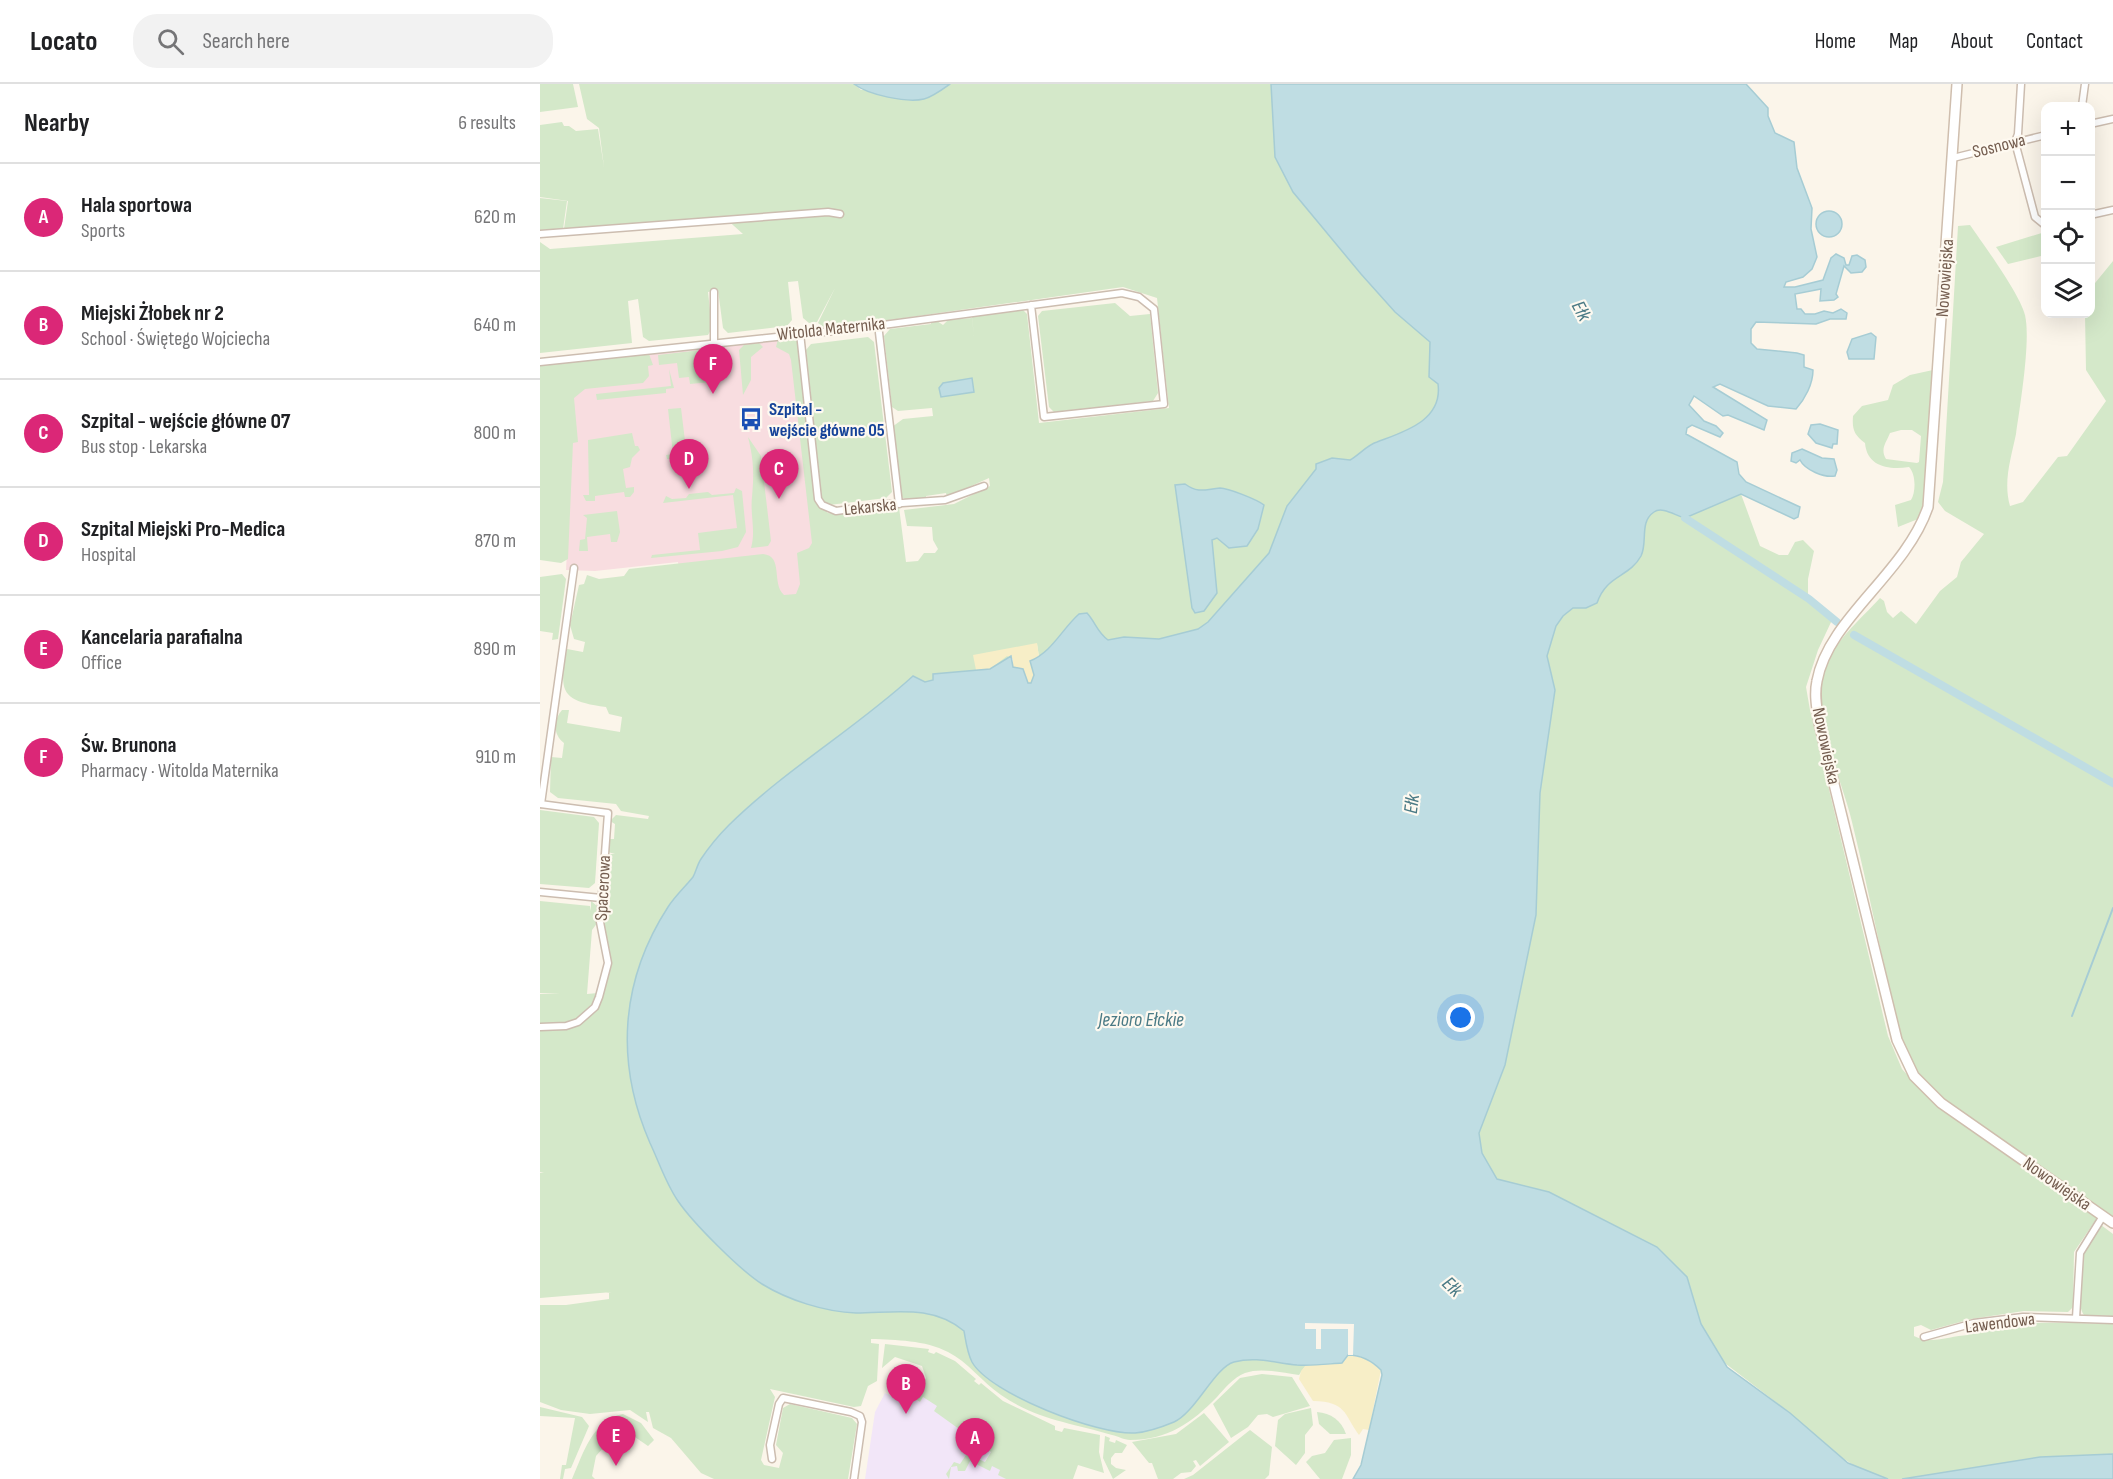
<!DOCTYPE html>
<html lang="en">
<head>
<meta charset="utf-8">
<style>
	:root { --surface:#fff; --page:#f2f2f2; --text:#202124; --muted:#757577; --line:#e0e0e0; --accent:#db2777 }
	body { margin:0; font-family:"Sofia Sans Condensed",sans-serif; background:var(--page); color:var(--text) }
	.controls { position:absolute; right:18px; top:18px; display:grid; overflow:hidden; border-radius:12px; box-shadow:0 6px 24px #0002 }
	.controls button { width:54px; height:54px; display:grid; place-items:center; padding:0; border:0; border-bottom:2px solid var(--line); background:var(--surface); color:var(--text); font:30px sans-serif }
	.you { position:absolute; left:921px; top:934px; width:21px; height:21px; margin:-15px; border:4px solid #fff; border-radius:50%; background:#1a73e8; box-shadow:0 0 0 9px #1a73e833 }
	.badge { display:grid; place-items:center; width:39px; height:39px; border-radius:50%; background:var(--accent); color:#fff; font-size:20px; font-weight:700 }
	.pin { position:absolute; translate:-50% -50px; filter:drop-shadow(0 2px 3px #0008) }
	.pin::after { content:''; position:absolute; top:32px; width:21px; height:18px; background:inherit; clip-path:polygon(0 0,100% 0,50% 100%) }
	.list { margin:0; padding:0; list-style:none }
	h2 { display:flex; justify-content:space-between; align-items:center; height:78px; margin:0; padding:0 24px; font-size:26px }
	h2 small { font-size:20px; font-weight:400; color:var(--muted) }
	.list li { display:grid; grid-template-columns:39px 1fr auto; gap:18px; align-items:center; box-sizing:border-box; height:108px; padding:0 24px; border-top:2px solid var(--line) }
	.list b { display:block; font-size:22px; white-space:nowrap }
	.list p { margin:0; font-size:20px; white-space:nowrap; color:var(--muted) }
	.list em { font-size:20px; font-style:normal; color:var(--muted) }
	.icon { flex:none; width:33px; height:33px; fill:none; stroke:currentColor; stroke-width:2; stroke-linecap:round; stroke-linejoin:round }
	.map { position:relative; flex:none; width:1573px; height:1395px; overflow:hidden }
	header { display:flex; align-items:center; gap:36px; box-sizing:border-box; height:84px; padding:0 30px; background:var(--surface); border-bottom:2px solid var(--line) }
	header strong { font-size:28px }
	nav { display:flex; gap:33px; margin-inline-start:auto; font-size:21px }
	.search { width:420px; height:54px; background:var(--page); display:flex; align-items:center; gap:15px; box-sizing:border-box; padding:0 21px; border-radius:24px; color:var(--muted); font-size:22px }
	main { display:flex }
	aside { flex:1; background:var(--surface) }
	.map>svg:first-child { display:block }
</style>
</head>
<body>
<header>
<strong>Locato</strong>
<div class="search"><svg class="icon" aria-label="search" viewBox="0 0 24 24"><circle cx="10" cy="10" r="6"/><path d="M15 15l6 6"/></svg>Search here</div>
<nav><a>Home</a><a>Map</a><a>About</a><a>Contact</a></nav>
</header>
<main>
<aside>
<h2>Nearby<small>6 results</small></h2>
<ul class="list">
<li><span class="badge">A</span><div><b>Hala sportowa</b><p>Sports</p></div><em>620 m</em></li>
<li><span class="badge">B</span><div><b>Miejski Żłobek nr 2</b><p>School · Świętego Wojciecha</p></div><em>640 m</em></li>
<li><span class="badge">C</span><div><b>Szpital - wejście główne 07</b><p>Bus stop · Lekarska</p></div><em>800 m</em></li>
<li><span class="badge">D</span><div><b>Szpital Miejski Pro-Medica</b><p>Hospital</p></div><em>870 m</em></li>
<li><span class="badge">E</span><div><b>Kancelaria parafialna</b><p>Office</p></div><em>890 m</em></li>
<li><span class="badge">F</span><div><b>Św. Brunona</b><p>Pharmacy · Witolda Maternika</p></div><em>910 m</em></li>
</ul>
</aside>
<div class="map">
<svg width="1573" height="1395" viewBox="0 0 1573 1395">
	<rect width="100%" height="100%" fill="#fbf5ea"/>
	<path fill="#f2e6f8" d="M398 1292 441 1337 430 1353 451 1368 445 1377 479 1395H325L335 1328 345 1309 364 1318 374 1304 380 1318Z"/>
	<path fill="#f8dde0" d="M251 253 283 526 145 543 138 478 55 487 26 486 34 332 29 278Z"/>
	<g fill="#d4e8c9" fill-rule="evenodd">
		<path d="M0 0H33L38 23 0 28Z"/>
		<path d="M39 0H314L321 6 410 0H795L972 249 721 543 499 573 497 560 437 592 147 799 667 1261 769 1281H766L759 1291C743 1289 721 1283 705 1289 693 1294 685 1304 677 1313 652 1339 627 1356 590 1356 584 1356 578 1352 572 1351 533 1339 497 1336 461 1311 442 1298 428 1278 408 1268 385 1256 356 1256 331 1255V1259L339 1260 337 1297 328 1302 321 1322 314 1323 230 1305 235 1313 221 1376 224 1381 239 1384 243 1369 236 1361 243 1324 250 1320 312 1334 317 1340 308 1395H174L161 1389 131 1354 113 1344 109 1328H106L108 1338 90 1326 50 1330 21 1326 0 1318V1221H26L69 1215V1208H72L0 1214V1089H4L0 1088V946L32 944 46 936 57 923 70 868 64 839 68 770H75L68 768 69 755H74L75 740 70 737 76 731 108 735 109 732 81 727 76 720 18 714 10 708 11 673 22 674 24 659C13 651 13 636 22 626H29L27 639 80 648 82 633 69 630 66 623C22 617 18 609 27 565L43 568 45 558 34 555 30 541 39 501 44 500 47 491 59 495 84 492 89 485 223 470C244 472 231 499 244 511L256 510 260 500 257 469 269 464 272 459 251 276 249 270 236 263 238 255 258 257 277 420 288 429 296 430 359 423 366 478 378 477 384 469H395L398 465 393 456 392 443 367 442 364 426 414 420 450 402 449 394 407 413 406 409 386 412V416L370 417 361 413 352 343 363 335 393 332 392 324 358 327 352 323 344 252 350 245 391 240V238L397 237 403 241 408 236 432 234 434 252 432 233 483 226 487 230 499 339 629 324 617 214 583 203 286 245 278 239 295 204 277 238 269 239 263 234 258 197 248 198 252 236 247 242 188 249 183 244 178 206 168 208 172 244 168 251 109 257 103 253 98 215 88 217 92 259 0 269V158L10 165 203 150 184 133 24 145 28 117 0 113V41L22 38 24 42H29L36 47 58 45 64 83 59 44 47 35Z"/>
		<path d="M0 114 27 117 23 145 0 146Z"/>
		<path d="M1430 141C1443 160 1480 210 1485 231 1491 256 1480 322 1476 350 1471 374 1463 398 1470 422L1483 418 1518 373 1527 372 1566 317 1546 286 1545 230H1550L1551 204 1573 177V1134L1396 1010 1380 995 1366 970C1345 894 1331 815 1312 738 1301 691 1271 636 1284 586 1292 559 1321 535 1340 514L1344 517 1347 528 1353 534 1361 527 1376 540 1400 507 1417 493 1421 478 1444 450 1405 427 1398 418 1403 398 1418 142Z"/>
		<path d="M1505 148V171L1468 180 1456 163Z"/>
		<path d="M575 219 590 232 610 230 618 309 613 317 514 328 509 323 498 232 502 227Z"/>
		<path d="M328 253 334 258 352 408 346 414 289 421 282 416 266 266 271 260Z"/>
		<path d="M219 259 223 263 211 273V296L203 311 199 266 204 261Z"/>
		<path d="M178 264 185 268 188 280 181 289 170 291 171 298 150 300 149 293 139 294 137 279 119 281 118 271Z"/>
		<path d="M109 270 113 281 108 282 109 292 103 299 45 305 34 314 38 358 33 359 28 475 21 479 0 476V282Z"/>
		<path d="M129 285 134 304 126 305V309L57 316 56 310 131 302Z"/>
		<path d="M1393 286 1384 417 1378 435 1358 443 1355 421 1371 416C1376 408 1376 390 1369 383 1349 386 1327 383 1325 359 1314 351 1312 345 1313 332L1322 322 1348 316 1353 301 1370 291ZM1361 346H1372L1381 352 1379 378 1377 379 1346 375C1340 365 1346 359 1350 349Z"/>
		<path d="M1151 314 1149 321 1164 337 1176 342 1183 349 1180 353 1152 341 1147 344 1146 350 1201 410 1220 462 1239 471H1248L1255 458 1263 456 1274 467 1268 495V516L1292 536 1278 566 1266 603 1270 626 1348 952 1362 985 1381 1006 1412 1032 1556 1131 1557 1134 1534 1168 1533 1223 1528 1228 1484 1227 1431 1235 1391 1246 1381 1241 1374 1243V1252C1390 1261 1410 1252 1428 1251L1429 1247C1477 1236 1524 1239 1573 1240V1389L1451 1395H1348L1324 1388 1295 1369 1250 1329 978 1121 924 1068 961 626Z"/>
		<path d="M141 324 147 373 127 375 126 371 133 370 128 325Z"/>
		<path d="M92 349 95 362H98L100 366 92 374 90 383 83 385 86 404 94 403V408L90 413H85L84 408 55 412V417H46L43 411H49L48 356Z"/>
		<path d="M208 353 221 372 231 457 228 462 211 464C216 447 210 431 212 413 214 390 214 377 208 353Z"/>
		<path d="M196 404 202 407 206 448 198 463 182 467 111 474 112 471 160 466 158 449 197 444 193 411 123 419 126 412 132 415 146 414 149 410 168 408 172 411 194 409Z"/>
		<path d="M77 427 80 448 77 458H71L70 450 47 453 48 467H39L40 456 45 455 47 434 43 431Z"/>
		<path d="M22 490 26 495 18 555 12 556 13 549 0 547V493Z"/>
		<path d="M0 726 54 733 59 739 55 799 49 804 0 800Z"/>
		<path d="M0 817 50 822 51 827V817L57 822 58 838 52 846 47 910 58 909C49 937 26 940 0 940V910H20L0 909Z"/>
		<path d="M1561 1141 1573 1150V1232L1544 1231C1535 1220 1539 1178 1545 1165 1549 1157 1555 1149 1561 1141Z"/>
		<path d="M345 1260 389 1265 388 1268 394 1270 396 1268 415 1277 436 1295 434 1297 439 1301 441 1299 463 1317 515 1342V1346L522 1348 524 1344 560 1351 559 1368 564 1389 538 1381 533 1395H466L458 1391 460 1386 452 1382 450 1387 430 1377 425 1387H418L417 1382 411 1383 409 1395 406 1390 414 1378 420 1380 430 1365 437 1366 434 1373 445 1378 451 1368 394 1327 397 1322 383 1313 380 1318 369 1310 374 1303 378 1306 386 1294 382 1282 355 1273 342 1284Z"/>
		<path d="M722 1290 752 1293 770 1322 733 1333 727 1330 718 1331 708 1343 691 1354 673 1320 700 1294Z"/>
		<path d="M0 1323 42 1333 49 1342 31 1384 25 1385 23 1395H20L22 1381H26L35 1334 0 1332Z"/>
		<path d="M771 1324 773 1341 765 1351V1369L756 1381 735 1362 738 1336 745 1330Z"/>
		<path d="M777 1328C791 1329 801 1336 806 1350H790L779 1340Z"/>
		<path d="M664 1329 689 1358 660 1382 656 1376 653 1377 656 1382 651 1388 641 1389 633 1395H618L612 1379H609L592 1358 636 1350Z"/>
		<path d="M83 1330 101 1339 114 1356 108 1362 92 1351 80 1364 71 1355 56 1372 52 1392 55 1395H32C43 1370 53 1335 83 1330Z"/>
		<path d="M710 1346 732 1363 729 1391 725 1395H644L653 1391Z"/>
		<path d="M565 1352 570 1354 569 1357 575 1359 576 1356 587 1361 582 1369H575L571 1374V1380L576 1384 586 1386 573 1395 563 1374Z"/>
		<path d="M811 1354V1371L802 1395H780L766 1378 772 1372 785 1369 794 1356Z"/>
	</g>
	<g fill="#f7eec7">
		<path d="M497 559 499 573 490 577 494 591 492 599H488L481 584 473 583V575L467 572 450 585 436 586 433 571Z"/>
		<path d="M808 1271 825 1274 841 1286 829 1346 823 1345 819 1351C803 1329 807 1318 773 1317L759 1295 761 1287 766 1281 802 1279Z"/>
	</g>
	<g fill="#bfdde3" stroke="#a6ccd4" stroke-width="1.5">
		<path d="M314 0H410C403 5 392 13 384 15 367 19 328 11 314 0Z"/>
		<path d="M731 0H1206L1228 24V32L1235 49 1254 58 1257 84 1272 124 1271 145 1277 173 1272 185 1263 193 1246 198 1244 203H1255L1283 196 1291 174 1296 170 1304 174 1306 181H1309L1312 172 1317 171 1325 176 1326 183 1322 188 1311 189 1304 182 1296 210 1298 213 1294 216 1280 217 1281 205 1255 210 1257 225H1261L1265 230H1275L1284 227 1293 229 1301 225 1307 229 1306 235H1290L1276 240 1216 238 1211 245V259L1217 265 1257 269 1264 271V283L1273 286C1273 300 1265 315 1256 325L1228 322 1180 300 1173 303 1227 336 1224 346 1188 331 1183 332 1154 312 1149 321 1164 337 1176 342 1183 349 1180 353 1152 341 1147 344 1146 350 1197 378 1199 390 1206 398 1260 423 1258 433 1254 435 1201 410 1145 434C1136 432 1122 422 1114 428 1099 438 1108 458 1101 472 1089 494 1067 490 1057 519L1046 524H1033L1023 532 1016 542 1007 572 1015 606 1000 709 996 831 965 981 939 1049 942 1069 957 1095 1009 1108 1117 1163 1147 1193 1161 1240 1187 1283 1250 1329 1308 1379 1348 1395H813L821 1381 842 1291 841 1286C832 1277 821 1271 808 1271L802 1279C787 1280 772 1282 757 1281 735 1279 716 1272 694 1278 675 1283 655 1329 634 1338 622 1343 608 1348 595 1349 558 1351 450 1310 432 1278 427 1268 426 1258 424 1247 392 1220 354 1229 316 1229 285 1228 248 1216 222 1200 200 1186 153 1139 138 1117 126 1100 119 1078 110 1059 75 979 80 897 128 823 135 812 145 803 153 793 156 788 157 781 161 775 169 763 179 751 189 741 246 685 315 645 373 592L385 598 393 596V590L450 585 471 572 473 583 483 585 488 599H491L494 591 490 577C512 568 522 545 539 530L547 529C556 539 557 548 568 556L584 553 619 555 658 545 668 538 729 469 747 422 776 385V380L792 374 810 376C819 371 827 361 837 358 863 348 903 337 898 300L889 293 890 258 855 228 821 190 753 108 735 73Z"/>
		<circle cx="1289" cy="140" r="13"/>
		<path d="M1331 249 1336 253 1334 275H1309L1307 268 1312 255Z"/>
		<path d="M432 294 434 308 401 313 399 304 403 299Z"/>
		<path d="M1280 340 1298 346 1297 360H1293L1292 364 1276 359 1268 350 1271 341Z"/>
		<path d="M1262 365 1282 374 1294 375 1297 386 1295 392C1284 394 1265 386 1260 376L1256 379 1251 377 1252 369Z"/>
		<path d="M645 400C659 410 666 405 680 404 688 404 718 416 724 421L718 445 707 462 689 464 677 454 672 456 677 509 664 527 655 529 652 524 635 401Z"/>
		<path d="M1573 1370V1395H1362L1500 1373Z"/>
	</g>
	<path fill="#fbf5ea" d="M765 1239 814 1240 813 1271H808V1245H781V1265H776V1245H765Z"/>
	<g fill="none" stroke-linecap="round" stroke-linejoin="round">
		<path stroke="#a6ccd4" stroke-width="2" d="M1532 932 1573 824"/>
		<g stroke="#bfdde3" stroke-width="8">
			<path d="M1145 434 1269 515 1297 538"/>
			<path d="M1314 551 1573 699"/>
		</g>
		<g stroke="#ccbdb0" stroke-width="9">
			<g id="street">
				<path d="M1481 0 1478 50 1475 58 1495 133 1506 142"/>
				<path d="M1542 22 1545 0"/>
				<path d="M1550 40 1573 35"/>
				<path d="M1413 74 1506 51"/>
				<path d="M1550 131 1573 126"/>
				<path d="M0 150 288 128 300 130"/>
				<path d="M338 240 359 420"/>
				<path d="M260 249 278 415 282 421 296 427 348 420 405 416 444 402"/>
				<path d="M174 258V208"/>
				<path d="M0 278 313 245 582 209 599 213 614 225 624 320 504 333 491 221"/>
				<path d="M0 720 68 729 60 838 68 879 59 913 55 923 38 938 26 942 0 943"/>
				<path d="M1 720 34 484"/>
				<path d="M0 808 61 814"/>
				<path d="M1536 1234 1540 1169 1563 1132"/>
				<path d="M1384 1253 1434 1239 1483 1233 1573 1236"/>
				<path d="M232 1375 230 1361 239 1320 243 1314 311 1328 320 1332 322 1338 314 1395"/>
			</g>
		</g>
		<g stroke="#cfbeae" stroke-width="12">
			<path id="secondary" d="M1417 0 1388 423C1365 490 1288 535 1277 597 1274 611 1277 625 1279 639L1357 956 1374 992 1401 1019 1573 1139"/>
		</g>
		<use href="#street" stroke="#fff" stroke-width="6"/>
		<use href="#secondary" stroke="#fff" stroke-width="9"/>
	</g>
	<defs>
		<g id="bus-bare" transform="scale(1.8)"><path d="M-5-6H5V4H4V6H2V4H-2V6H-4V4H-5ZM-3.5-4V0h7V-4ZM-3.5 1.2v1.5H-2V1.2ZM2 1.2v1.5H3.5V1.2Z" fill="#1a4fb4" stroke="#fef9f0" stroke-width="2.5" paint-order="stroke"/></g>
	</defs>
	<g fill-rule="evenodd">
		<use href="#bus-bare" x="211" y="335"/>
	</g>
	<g text-anchor="middle" dominant-baseline="central" stroke-width="4.5" stroke-linejoin="round" paint-order="stroke">
		<g font-size="18" fill="#745d4f" stroke="#fef9f0">
			<text transform="translate(1459 62) rotate(-14)">Sosnowa</text>
			<text transform="translate(1405 194) rotate(-86)">Nowowiejska</text>
			<text transform="translate(291 245) rotate(-6)">Witolda Maternika</text>
			<text transform="translate(330 423) rotate(-6)">Lekarska</text>
			<text transform="translate(1286 662) rotate(78)">Nowowiejska</text>
			<text transform="translate(63 804) rotate(-87)">Spacerowa</text>
			<text transform="translate(1517 1100) rotate(35)">Nowowiejska</text>
			<text transform="translate(1460 1239) rotate(-7)">Lawendowa</text>
		</g>
		<g font-size="18" font-weight="bold" fill="#164399" stroke="#fef9f0" text-anchor="start">
			<text x="229" y="325">Szpital -<tspan x="229" dy="21">wejście główne 05</tspan></text>
		</g>
		<g font-size="20" font-style="italic" fill="#4a7a85" stroke="#fef9f0">
			<text transform="translate(1041 227) rotate(62)">Ełk</text>
			<text transform="translate(872 720) rotate(-83)">Ełk</text>
			<text x="601" y="936">Jezioro Ełckie</text>
			<text transform="translate(912 1203) rotate(44)">Ełk</text>
		</g>
	</g>
</svg>
<div class="controls">
<button>+</button>
<button>−</button>
<button><svg class="icon" aria-label="locate" viewBox="0 0 24 24"><circle cx="12" cy="12" r="6"/><path d="M12 2v4M12 18v4M2 12h4M18 12h4"/></svg></button>
<button><svg class="icon" aria-label="layers" viewBox="0 0 24 24"><path d="M12 4l9 5-9 5-9-5zM3 14l9 5 9-5"/></svg></button>
</div>
<div class="you"></div>
<div class="pin badge" style="left:435px;top:1384px">A</div>
<div class="pin badge" style="left:366px;top:1330px">B</div>
<div class="pin badge" style="left:239px;top:415px">C</div>
<div class="pin badge" style="left:149px;top:405px">D</div>
<div class="pin badge" style="left:76px;top:1382px">E</div>
<div class="pin badge" style="left:173px;top:310px">F</div>
</div>
</main>
</body>
</html>
